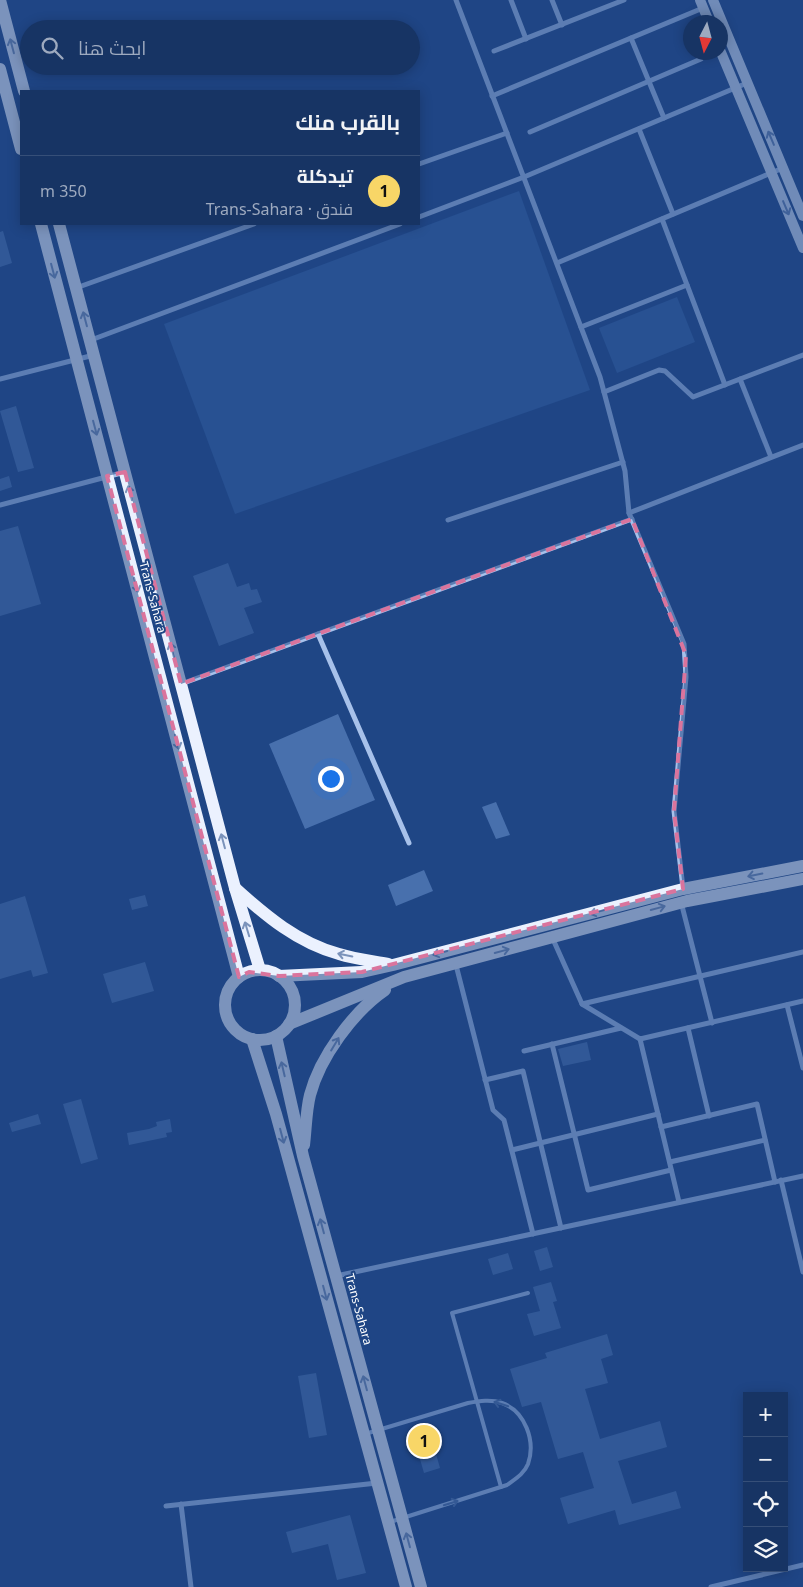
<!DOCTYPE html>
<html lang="ar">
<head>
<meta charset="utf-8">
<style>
	:root { --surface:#173464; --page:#203c6a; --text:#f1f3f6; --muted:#9eaabf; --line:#364f78; --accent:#f8d667 }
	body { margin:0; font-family:"Noto Sans",Cairo,sans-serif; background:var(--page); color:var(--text); direction:rtl }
	.controls { position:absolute; right:15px; bottom:15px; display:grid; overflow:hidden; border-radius:0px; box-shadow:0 2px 12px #0003 }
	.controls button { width:45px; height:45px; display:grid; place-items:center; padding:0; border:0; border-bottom:1px solid var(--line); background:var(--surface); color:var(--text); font:25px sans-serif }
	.compass { position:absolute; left:683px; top:15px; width:45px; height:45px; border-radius:50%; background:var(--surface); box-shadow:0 2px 12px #0003; rotate:186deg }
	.you { position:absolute; left:330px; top:778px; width:18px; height:18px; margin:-12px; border:4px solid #fff; border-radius:50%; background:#1a73e8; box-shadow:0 0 0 8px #1a73e833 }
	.badge { display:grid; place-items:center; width:32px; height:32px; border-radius:50%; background:var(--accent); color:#111; font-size:16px; font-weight:700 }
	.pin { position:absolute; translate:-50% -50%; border:2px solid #fff; box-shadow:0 1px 5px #0006 }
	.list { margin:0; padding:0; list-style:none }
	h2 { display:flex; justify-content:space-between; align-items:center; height:65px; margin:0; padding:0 20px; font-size:21px }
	h2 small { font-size:16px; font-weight:400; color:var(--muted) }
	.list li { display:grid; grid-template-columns:32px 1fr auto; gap:15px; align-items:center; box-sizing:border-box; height:70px; padding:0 20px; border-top:1px solid var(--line) }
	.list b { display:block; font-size:19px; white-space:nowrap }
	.list p { margin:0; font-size:16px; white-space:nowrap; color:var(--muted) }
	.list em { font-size:16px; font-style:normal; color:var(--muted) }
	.icon { flex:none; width:28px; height:28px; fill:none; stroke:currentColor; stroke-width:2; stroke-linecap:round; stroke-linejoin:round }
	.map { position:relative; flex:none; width:803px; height:1587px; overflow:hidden; direction:ltr }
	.search { position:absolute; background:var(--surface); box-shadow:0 2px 12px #0003; left:20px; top:20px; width:400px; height:55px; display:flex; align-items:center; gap:12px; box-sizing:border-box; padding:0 18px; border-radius:28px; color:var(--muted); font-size:19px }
	.panel { position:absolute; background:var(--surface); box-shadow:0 2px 12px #0003; left:20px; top:90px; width:400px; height:135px; border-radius:0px; direction:rtl }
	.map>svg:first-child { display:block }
</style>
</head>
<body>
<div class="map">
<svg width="803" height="1587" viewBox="0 0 803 1587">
	<rect width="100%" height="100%" fill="#1f4685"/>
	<g fill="#335fa2">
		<path d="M519 191 590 390 235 514 164 324Z"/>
		<path d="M677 297 695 342 617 373 599 328Z"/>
	</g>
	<g fill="#4870ad">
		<path d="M3 231 12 263 0 267V232Z"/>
		<path d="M16 406 34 468 18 472 0 411Z"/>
		<path d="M9 476 12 487 0 491V479Z"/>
		<path d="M18 526 41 604 0 616V531Z"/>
		<path d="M228 563 237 587 249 583 251 590 257 589 262 602 244 608 254 633 219 646 193 576Z"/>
		<path d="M338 714 375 800 305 829 269 744Z"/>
		<path d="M496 802 510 835 496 839 482 807Z"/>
		<path d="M424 870 433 891 396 906 388 885Z"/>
		<path d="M145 895 148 906 132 910 129 899Z"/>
		<path d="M25 896 48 973 33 977 31 970 0 979V904Z"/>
		<path d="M145 962 154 991 112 1003 103 974Z"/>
		<path d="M587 1042 591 1060 563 1066 558 1049Z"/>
		<path d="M81 1099 98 1159 81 1164 63 1104Z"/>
		<path d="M38 1114 41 1124 12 1132 9 1123Z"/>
		<path d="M170 1119 172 1132 166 1133 167 1137 129 1145 127 1133 149 1129 157 1126 156 1122Z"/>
		<path d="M547 1247 553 1267 540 1271 534 1251Z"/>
		<path d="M508 1253 513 1269 493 1275 488 1259Z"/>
		<path d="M551 1282 557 1301 553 1302 561 1328 534 1336 527 1314 540 1311 533 1287Z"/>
		<path d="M607 1334 613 1355 601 1359 608 1383 585 1389 600 1439 660 1421 667 1447 618 1461 632 1504 676 1491 681 1508 619 1525 615 1510 568 1524 560 1498 594 1488 583 1452 558 1459 541 1402 522 1407 510 1369 547 1358 545 1353Z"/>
		<path d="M316 1373 327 1435 309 1438 298 1376Z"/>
		<path d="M436 1454 440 1468 424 1473 420 1459Z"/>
		<path d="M350 1515 366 1573 337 1580 328 1544 292 1553 286 1532Z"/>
	</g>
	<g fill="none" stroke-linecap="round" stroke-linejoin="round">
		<g stroke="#a7c1ea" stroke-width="4">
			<path d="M365 1434 468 1403C479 1401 491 1399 502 1403 525 1411 536 1441 528 1464 524 1474 515 1479 507 1485L390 1522"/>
			<path d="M501 1487 452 1313 528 1293"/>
		</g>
		<g stroke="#a7c1ea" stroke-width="5">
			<path d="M456 0 600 377 625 471 629 513 684 644 686 677 674 811 683 888"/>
			<path d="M511 0 526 39"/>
			<path d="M552 0 562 25"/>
			<path d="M631 38 664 118"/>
			<path d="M494 51 624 0"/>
			<path d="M492 96 703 8"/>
			<path d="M639 129 673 214"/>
			<path d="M530 132 701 59"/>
			<path d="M419 164 507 133"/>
			<path d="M419 217 524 177 747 83"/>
			<path d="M662 219 725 385"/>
			<path d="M557 263 783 168"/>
			<path d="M76 288 254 224"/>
			<path d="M581 327 687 285"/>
			<path d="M91 340 400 224"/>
			<path d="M0 379 94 355"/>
			<path d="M740 379 771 457"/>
			<path d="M604 392 659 370 665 371 693 397 803 355"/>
			<path d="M0 505 125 472"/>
			<path d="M629 513 803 445"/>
			<path d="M448 520 623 462"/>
			<path d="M318 634 409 843"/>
			<path d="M181 684 632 519"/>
			<path d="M681 902 712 1023"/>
			<path d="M552 937 582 1004 640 1039 803 1001"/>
			<path d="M456 965 493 1110 504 1120 533 1234"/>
			<path d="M582 1004 803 952"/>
			<path d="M787 1005 803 1068"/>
			<path d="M688 1028 709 1116"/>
			<path d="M640 1039 679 1202"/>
			<path d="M552 1044 588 1190 671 1170"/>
			<path d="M524 1051 621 1028"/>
			<path d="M485 1080 523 1071 561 1228"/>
			<path d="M661 1127 757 1104 775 1182"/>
			<path d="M512 1150 658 1114"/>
			<path d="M670 1162 765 1140"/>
			<path d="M781 1180 803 1272"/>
			<path d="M336 1276 803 1176"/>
			<path d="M181 1504 191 1587"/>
			<path d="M166 1506 377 1483"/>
			<path d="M711 1587 803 1565"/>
		</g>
		<g stroke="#d2e0f7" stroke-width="10">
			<path d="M700 0 709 22"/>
			<path d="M713 0 803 216"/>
			<path d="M720 50 803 248"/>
		</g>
		<g stroke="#ebf1fe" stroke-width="12">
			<path d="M0 0 24 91"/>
			<path d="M0 69 21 149"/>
			<path d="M41 224 239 977"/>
			<path d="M59 224 235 888 260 970"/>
			<path d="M235 888C266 916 298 943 339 954 355 959 372 961 388 964"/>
			<circle cx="260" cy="1005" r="35"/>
			<path d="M279 976 362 972 393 965 683 889 803 866"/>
			<path d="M289 1024 404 977 687 901 803 879"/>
			<path d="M276 1036 303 1156 421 1587"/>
			<path d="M252 1039 276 1114 406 1587"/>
			<path d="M304 1145C306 1129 306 1111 310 1095 320 1057 353 1012 385 990"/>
		</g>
	</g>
	<defs><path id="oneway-shaft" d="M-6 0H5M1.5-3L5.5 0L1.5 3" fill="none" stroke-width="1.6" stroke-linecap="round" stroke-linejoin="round" transform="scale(1.25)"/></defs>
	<g stroke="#7b93bb">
		<use href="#oneway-shaft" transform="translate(12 46) rotate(-105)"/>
		<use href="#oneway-shaft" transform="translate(53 271) rotate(75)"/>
		<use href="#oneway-shaft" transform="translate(85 319) rotate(-105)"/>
		<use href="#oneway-shaft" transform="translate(95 428) rotate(75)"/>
		<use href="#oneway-shaft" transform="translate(130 493) rotate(-105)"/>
		<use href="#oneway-shaft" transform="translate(136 585) rotate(75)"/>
		<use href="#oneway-shaft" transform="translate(172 650) rotate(-105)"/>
		<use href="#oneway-shaft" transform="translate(177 742) rotate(75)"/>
		<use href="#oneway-shaft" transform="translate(223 841) rotate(-105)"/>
		<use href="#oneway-shaft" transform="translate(755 875) rotate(169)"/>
		<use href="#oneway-shaft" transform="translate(658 908) rotate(-15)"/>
		<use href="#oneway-shaft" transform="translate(597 912) rotate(165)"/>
		<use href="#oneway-shaft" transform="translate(247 929) rotate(-107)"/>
		<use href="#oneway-shaft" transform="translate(502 951) rotate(-15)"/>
		<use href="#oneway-shaft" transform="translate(440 953) rotate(165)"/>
		<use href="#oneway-shaft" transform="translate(345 955) rotate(-168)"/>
		<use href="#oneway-shaft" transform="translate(335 1044) rotate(-59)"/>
		<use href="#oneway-shaft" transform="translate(283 1069) rotate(-103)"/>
		<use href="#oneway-shaft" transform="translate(282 1136) rotate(75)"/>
		<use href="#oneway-shaft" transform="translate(322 1226) rotate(-105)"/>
		<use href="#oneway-shaft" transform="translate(325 1293) rotate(75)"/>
		<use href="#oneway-shaft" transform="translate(365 1383) rotate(-105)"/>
		<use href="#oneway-shaft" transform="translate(408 1540) rotate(-105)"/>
	</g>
	<g stroke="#6784b3">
		<use href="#oneway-shaft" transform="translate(771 138) rotate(-113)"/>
		<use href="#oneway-shaft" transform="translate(786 208) rotate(67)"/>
	</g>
	<g stroke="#4f71a8">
		<use href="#oneway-shaft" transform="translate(501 1404) rotate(-162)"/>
		<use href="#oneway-shaft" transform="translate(451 1503) rotate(-17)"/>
	</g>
	<path d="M0 0H803V1587H0ZM125 472 181 684 632 519 686 655 674 811 683 889 362 972 279 976 249 972 239 977 107 476Z" fill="#1f4685" fill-opacity=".55" fill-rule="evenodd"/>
	<path fill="none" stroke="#da749d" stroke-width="4" stroke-dasharray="10 6" stroke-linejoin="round" d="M125 472 181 684 632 519 686 655 674 811 683 889 362 972 279 976 249 972 239 977 107 476Z"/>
	<g text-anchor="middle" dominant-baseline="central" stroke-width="4" stroke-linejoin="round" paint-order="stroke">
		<g font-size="12" fill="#fff" stroke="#1f4685">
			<text transform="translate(153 597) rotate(75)">Trans-Sahara</text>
			<text transform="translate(359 1309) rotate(75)">Trans-Sahara</text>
		</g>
	</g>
</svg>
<div class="controls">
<button>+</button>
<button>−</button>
<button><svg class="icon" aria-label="locate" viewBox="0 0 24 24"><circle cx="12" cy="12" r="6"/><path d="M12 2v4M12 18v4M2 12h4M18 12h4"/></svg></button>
<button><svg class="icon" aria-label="layers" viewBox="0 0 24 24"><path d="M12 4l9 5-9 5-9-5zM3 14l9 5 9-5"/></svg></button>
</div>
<svg class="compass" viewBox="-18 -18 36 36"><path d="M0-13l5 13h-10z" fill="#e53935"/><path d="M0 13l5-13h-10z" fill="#9eaabf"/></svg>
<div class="you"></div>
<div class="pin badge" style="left:424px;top:1441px">1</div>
<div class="search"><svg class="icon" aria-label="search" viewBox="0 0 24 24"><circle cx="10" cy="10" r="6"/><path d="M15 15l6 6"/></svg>ابحث هنا</div>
<section class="panel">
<h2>بالقرب منك<small></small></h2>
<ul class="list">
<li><span class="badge">1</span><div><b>تيدكلة</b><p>فندق · Trans-Sahara</p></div><em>350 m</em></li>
</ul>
</section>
</div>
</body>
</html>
